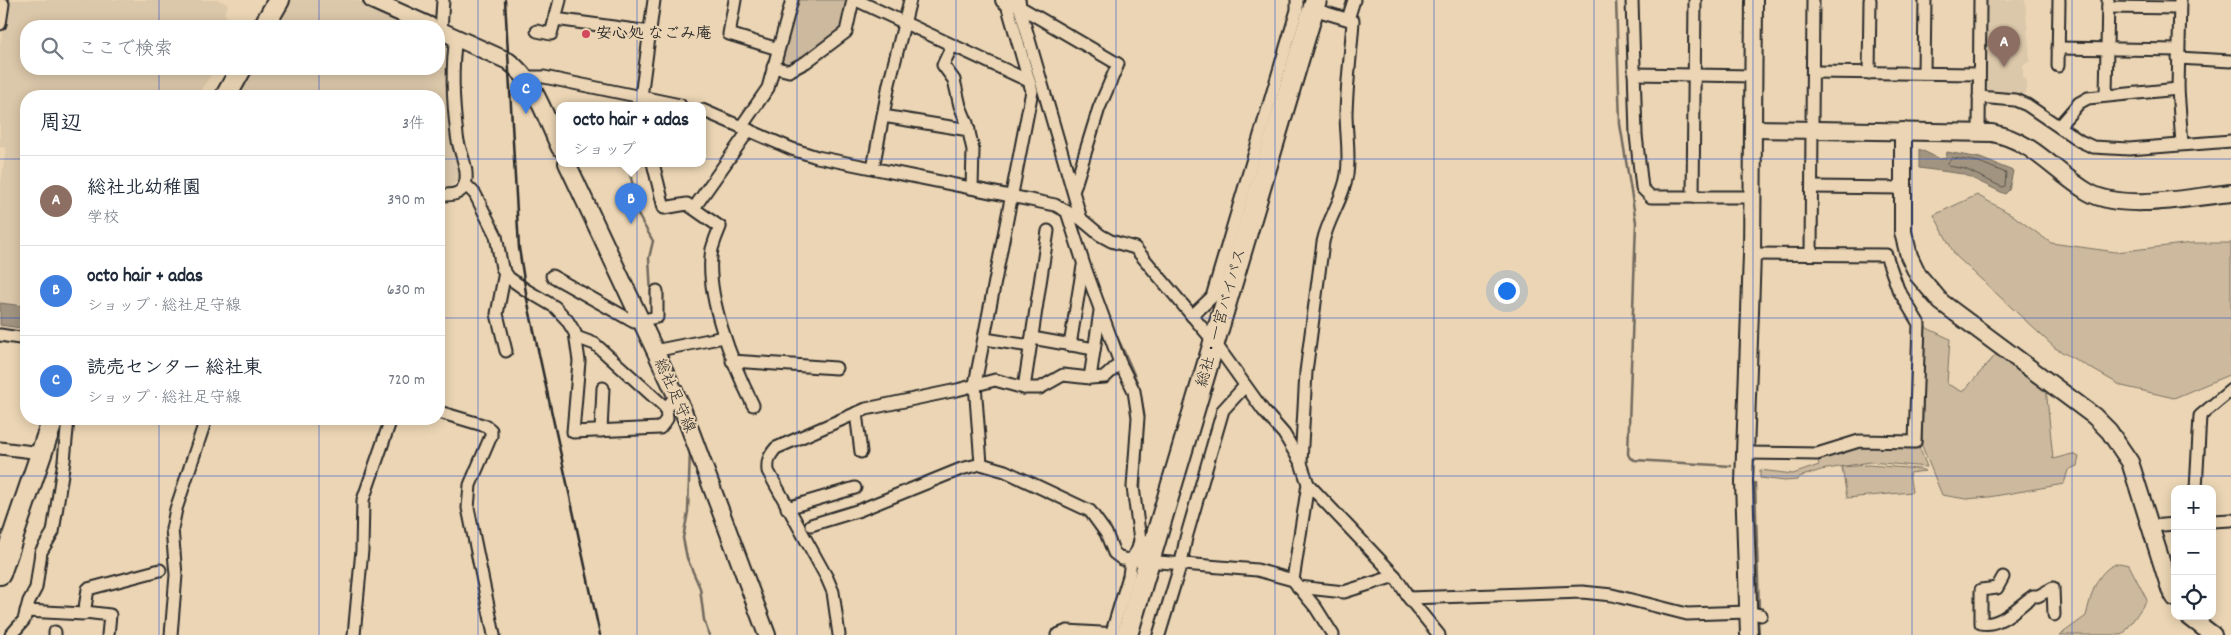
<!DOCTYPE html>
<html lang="ja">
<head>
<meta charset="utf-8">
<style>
	:root { --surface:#fff; --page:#f6f6f7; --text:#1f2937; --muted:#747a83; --line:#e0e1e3; --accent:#0f766e }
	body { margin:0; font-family:Dekko,"Klee One",sans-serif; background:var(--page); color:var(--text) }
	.controls { position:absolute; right:15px; bottom:15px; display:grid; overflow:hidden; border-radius:10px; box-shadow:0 2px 12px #0003 }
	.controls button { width:45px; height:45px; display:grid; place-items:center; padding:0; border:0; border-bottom:1px solid var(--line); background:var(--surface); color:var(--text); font:25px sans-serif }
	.you { position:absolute; left:1506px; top:290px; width:18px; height:18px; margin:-12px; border:4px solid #fff; border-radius:50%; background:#1a73e8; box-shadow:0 0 0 8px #1a73e833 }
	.badge { display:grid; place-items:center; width:32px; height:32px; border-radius:50%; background:var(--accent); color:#fff; font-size:16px; font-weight:700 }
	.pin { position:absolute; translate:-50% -41px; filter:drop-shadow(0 1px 2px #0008) }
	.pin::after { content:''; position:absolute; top:26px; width:18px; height:15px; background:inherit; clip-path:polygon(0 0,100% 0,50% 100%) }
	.popup { position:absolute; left:556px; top:102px; width:150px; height:65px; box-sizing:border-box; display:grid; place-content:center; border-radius:10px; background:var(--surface); filter:drop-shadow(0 1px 4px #0005); font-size:16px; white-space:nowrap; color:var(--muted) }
	.popup b { font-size:19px; color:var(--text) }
	.popup::after { content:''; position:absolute; left:50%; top:100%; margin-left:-10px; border:10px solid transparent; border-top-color:var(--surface) }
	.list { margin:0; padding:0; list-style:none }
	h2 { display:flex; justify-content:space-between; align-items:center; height:65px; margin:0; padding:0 20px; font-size:21px }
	h2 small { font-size:16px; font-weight:400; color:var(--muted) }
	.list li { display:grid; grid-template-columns:32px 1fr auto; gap:15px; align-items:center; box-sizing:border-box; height:90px; padding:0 20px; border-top:1px solid var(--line) }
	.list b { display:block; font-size:19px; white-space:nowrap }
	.list p { margin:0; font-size:16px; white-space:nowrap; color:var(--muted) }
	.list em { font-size:16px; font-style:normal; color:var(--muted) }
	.icon { flex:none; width:28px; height:28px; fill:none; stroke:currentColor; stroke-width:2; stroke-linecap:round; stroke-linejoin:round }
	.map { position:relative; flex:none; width:2231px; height:635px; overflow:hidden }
	.search { position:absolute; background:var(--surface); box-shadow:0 2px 12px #0003; left:20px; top:20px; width:425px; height:55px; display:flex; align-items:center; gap:12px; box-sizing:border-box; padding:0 18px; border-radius:20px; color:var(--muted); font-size:19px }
	.panel { position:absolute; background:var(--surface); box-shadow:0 2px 12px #0003; left:20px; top:90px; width:425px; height:335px; border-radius:20px }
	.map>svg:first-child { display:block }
</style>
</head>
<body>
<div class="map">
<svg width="2231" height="635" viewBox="0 0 2231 635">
	<rect width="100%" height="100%" fill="#ebd5b4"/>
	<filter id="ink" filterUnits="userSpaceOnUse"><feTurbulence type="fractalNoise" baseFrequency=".02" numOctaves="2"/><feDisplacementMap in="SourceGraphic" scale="10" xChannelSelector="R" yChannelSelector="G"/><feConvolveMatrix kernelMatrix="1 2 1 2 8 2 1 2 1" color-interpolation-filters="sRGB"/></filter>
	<g filter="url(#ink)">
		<g fill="#dbc7a9">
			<path d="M9 0H217L228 4 224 14 227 16 224 26H26V69H206L205 71 211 74 200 93 188 88 184 96H26V335L0 331V191L6 148 0 147V44Z"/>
			<path d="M288 0H356L411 26H275Z"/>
			<path d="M1985 0H2025L2030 61 2023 65V78L2026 79V93L2023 94 2024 99 1988 93 1984 90Z"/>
			<path d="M439 39 447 43 450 48 462 173 457 182 452 185 450 191 439 192V96H239L253 69H439Z"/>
		</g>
		<g fill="#ccb99e" stroke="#7c7264">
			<path d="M795 0H843L848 3 842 31 790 68 778 62Z"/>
			<path d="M1977 195 2011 214 2051 243 2116 252 2192 243H2231V374L2174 398 2122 386 2055 348 1955 255 1934 215Z"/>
			<path d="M1925 327 1950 339 1947 384 1963 392 1999 351 2046 387 2053 459 2072 454 2079 457 2077 466 2068 470 2064 484 1989 497 1966 499 1942 495 1922 446Z"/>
			<path d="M1861 447 1920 449 1927 467 1870 462 1821 470 1799 477 1797 480 1785 481 1760 478V470L1793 474 1819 465 1818 459Z"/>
			<path d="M1868 465 1920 469 1925 471 1909 473 1912 492 1847 498 1842 467Z"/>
			<path d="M2119 563 2129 565 2147 600 2125 632 2121 635H2060L2086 616C2091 596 2096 569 2119 563Z"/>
		</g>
		<g fill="#a19480" stroke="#726a5e">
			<path d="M1919 149 1940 159 1946 158 1947 152 1980 158 2013 171 2009 190 2005 194 1963 174 1919 168Z"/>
			<path d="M0 303 24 306 21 328 0 325Z"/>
		</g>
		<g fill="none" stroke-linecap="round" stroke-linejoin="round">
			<path stroke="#5a554d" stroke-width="1" d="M1953 158 1979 162 2006 173 2005 186 2002 187 1965 169 1949 166 1948 163Z"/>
			<g stroke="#726a5e" stroke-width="2.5">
				<path d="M1616 0 1620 124 1636 222 1628 454 1630 458 1635 460 1731 466"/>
				<path d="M635 92 641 56"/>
				<path d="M632 105 634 98"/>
				<path d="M627 163 632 182 637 213 653 241 649 258 651 295"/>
				<path d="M1077 222 1085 250"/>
				<path d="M1112 326C1124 354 1144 386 1143 417"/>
				<path d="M690 449 688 512 683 538 687 558 700 588 704 620 709 635"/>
				<path d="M1755 483 1759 611"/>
				<path d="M1140 488 1143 425"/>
				<path d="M1758 619 1759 635"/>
			</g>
			<g stroke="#2b2b2b" stroke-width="15">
				<g id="street">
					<path d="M735 0 729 34 778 49"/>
					<path d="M856 0 1029 81"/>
					<path d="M1632 0 1636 135 1642 188 1651 197H1753"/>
					<path d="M2180 0 2178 89 2182 144"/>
					<path d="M1019 5 1081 219"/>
					<path d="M1020 7 1118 64 1099 108 1074 189"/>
					<path d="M2108 7 2179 8"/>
					<path d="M555 19 650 32"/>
					<path d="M1348 19 1354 0"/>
					<path d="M0 24 3 4"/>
					<path d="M441 31 443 0"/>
					<path d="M537 31 551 34 560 0"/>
					<path d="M952 46 943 65 954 80 960 106 967 123 973 150 972 188"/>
					<path d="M2058 48 2178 50"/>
					<path d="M2178 58 2231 61"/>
					<path d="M2058 66 2059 0"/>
					<path d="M773 67 789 71 806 62 846 32 853 0"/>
					<path d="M1813 72 1979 74"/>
					<path d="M1869 73 1870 0"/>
					<path d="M1924 73 1925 0"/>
					<path d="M1634 74 1754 76"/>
					<path d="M525 77H544L680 105"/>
					<path d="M2106 94 2108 0"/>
					<path d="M641 97 654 0"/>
					<path d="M1979 97 2015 100 2027 105 2080 141 2093 147 2129 149 2231 141"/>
					<path d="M702 110 792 149 817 157 1055 205 1081 219 1100 235 1111 241 1135 248 1215 343 1263 410 1284 434 1301 463 1308 484 1293 580"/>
					<path d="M883 116 969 130"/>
					<path d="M2059 126 2079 103 2088 98 2178 89"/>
					<path d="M741 127 768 88 792 0"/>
					<path d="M1979 132 1980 0"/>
					<path d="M653 163 664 208 687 204 720 227C717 234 714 242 712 249 704 294 733 365 753 405"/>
					<path d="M873 168 889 84 910 0"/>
					<path d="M465 184 475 194 496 236 502 268 509 278 526 290 555 307 567 320 575 333 579 361 573 432 660 428 667 419 666 408 676 396"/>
					<path d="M1812 187 1902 188"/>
					<path d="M439 195C449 195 461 196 465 184 470 169 458 150 457 135 453 103 451 70 456 38"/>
					<path d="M1693 197 1695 0"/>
					<path d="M694 208 749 130"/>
					<path d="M1067 212 1084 265 1120 363 1134 391 1138 417 1133 487 1140 540 1138 549 1131 560 1129 576 1111 635"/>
					<path d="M1811 253 1813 0"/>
					<path d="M505 272 497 314 506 351"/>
					<path d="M552 276 634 322 657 317V291"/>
					<path d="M1192 316 1212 297 1297 10V0"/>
					<path d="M0 335 26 339"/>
					<path d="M576 337 595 344 666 408"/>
					<path d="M1032 338 1094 349"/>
					<path d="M985 339 1030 346"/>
					<path d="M1070 345 1083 266"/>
					<path d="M654 351 724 337"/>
					<path d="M732 361 836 368"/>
					<path d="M1090 378 1100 311"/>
					<path d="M1024 388 1048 231"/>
					<path d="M439 412 486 426 491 430V436L470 485 468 508 494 635"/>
					<path d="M856 413 861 452"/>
					<path d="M601 431 603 388"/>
					<path d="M0 448 41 453"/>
					<path d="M1746 453 1817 454 1859 441 1915 442 1919 324 1898 289 1886 255 1752 254"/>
					<path d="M1301 463 1306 372 1323 242C1328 218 1344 198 1347 174 1350 153 1346 133 1346 113 1347 82 1351 52 1353 21L1313 9"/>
					<path d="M981 464 975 384 1032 91 1006 1"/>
					<path d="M1308 484 1395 576 1409 598 1439 635"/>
					<path d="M2196 489 2200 416 2231 390"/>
					<path d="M787 508 855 488"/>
					<path d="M2212 521 2231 520"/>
					<path d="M811 525 860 510 961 469 981 464 1005 471 1090 511 1106 533 1114 553 1122 559 1257 570 1293 580 1316 608 1333 635"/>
					<path d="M2151 526 2175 524"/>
					<path d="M2003 577 1997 588 1981 590V623C2001 627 2018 606 2033 596H2038L2053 588 2054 615"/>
					<path d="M1298 587 1344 592 1395 576"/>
					<path d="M1409 598 1582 592 1612 595 1687 614 1748 612 1761 615"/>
					<path d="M26 611 84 614 88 589 160 570"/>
					<path d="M85 612 110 615 108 635"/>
					<path d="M11 635 24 620 29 601 36 588 41 552 53 532 64 461 68 419"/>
					<path d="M55 635V632"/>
					<path d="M171 635 176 575 172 529 176 509 206 419"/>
					<path d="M354 635 362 550 363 500 391 419"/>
					<path d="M839 635 833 592 827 578 768 471C767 461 769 456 776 448L866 409 957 390 995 380 1024 388H1040L1063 375 1090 378 1105 377 1120 363"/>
					<path d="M1057 635 1067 631 1117 634"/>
					<path d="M1159 635 1181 563 1186 538 1223 410 1245 386"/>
				</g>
			</g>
			<g stroke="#2b2b2b" stroke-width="20">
				<g id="secondary">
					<path d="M372 0 430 26"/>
					<path d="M1004 0 1017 2"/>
					<path d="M439 30 508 61C535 80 546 119 560 148"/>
					<path d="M1753 129 1992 133C2034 141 2054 172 2088 192 2122 212 2192 197 2231 193"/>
					<path d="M1903 131V232L1909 256 1918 275 1941 302 2094 416 2109 431 2130 462 2170 589 2175 598"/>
					<path d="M567 163 682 408 767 635"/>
					<path d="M2188 616 2213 635"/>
					<path d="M1749 635 1744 482 1752 254 1754 0"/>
				</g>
			</g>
			<g stroke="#2b2b2b" stroke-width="24">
				<g id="highway">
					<path d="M264 26 279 0"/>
					<path d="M226 96 241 69"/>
					<path d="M0 574 53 419"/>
					<path d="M1127 635 1316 0"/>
				</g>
			</g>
			<use href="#street" stroke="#ebd5b4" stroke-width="11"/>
			<use href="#secondary" stroke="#ebd5b4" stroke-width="16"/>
			<use href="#highway" stroke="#ebd5b4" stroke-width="20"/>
			<path stroke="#2b2b2b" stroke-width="2.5" d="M505 0 519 248 527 299 600 635"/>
		</g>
	</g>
	<path fill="none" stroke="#1d4ed8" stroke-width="1" stroke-opacity="0.55" d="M159 0V26M319 0V26M478 0V635M637 0V635M797 0V635M956 0V635M1116 0V635M1275 0V635M1434 0V635M1594 0V635M1753 0V635M1912 0V635M2072 0V635M159 69V96M319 69V96M0 159H26M439 159H2231M0 318H26M439 318H2231M159 419V635M319 419V635M0 476H2231"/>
	<circle fill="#d1495b" stroke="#ebd5b4" stroke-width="2" cx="586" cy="34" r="5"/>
	<g text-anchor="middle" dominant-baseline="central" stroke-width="4" stroke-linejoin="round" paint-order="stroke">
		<g font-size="16" font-weight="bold" fill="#2b2b2b" stroke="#ebd5b4" text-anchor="start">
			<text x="596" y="34">安心処 なごみ庵</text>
		</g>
		<g font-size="16" fill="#2b2b2b" stroke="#ebd5b4">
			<text transform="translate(1222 318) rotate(-74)">総社・一宮バイパス</text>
			<text transform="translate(674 396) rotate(66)">総社足守線</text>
		</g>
	</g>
</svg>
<div class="controls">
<button>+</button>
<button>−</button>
<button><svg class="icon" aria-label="locate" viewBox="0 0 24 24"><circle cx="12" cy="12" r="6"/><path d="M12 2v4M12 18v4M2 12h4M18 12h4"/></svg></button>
</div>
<div class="you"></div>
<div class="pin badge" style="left:2004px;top:67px;background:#8d6e63">A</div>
<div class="pin badge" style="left:631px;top:224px;background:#3f7fe0">B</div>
<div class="popup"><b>octo hair + adas</b>ショップ</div>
<div class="pin badge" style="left:526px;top:114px;background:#3f7fe0">C</div>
<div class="search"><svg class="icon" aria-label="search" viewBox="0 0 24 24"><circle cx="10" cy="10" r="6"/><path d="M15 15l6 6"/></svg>ここで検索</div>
<section class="panel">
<h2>周辺<small>3件</small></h2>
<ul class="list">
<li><span class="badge" style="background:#8d6e63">A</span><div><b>総社北幼稚園</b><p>学校</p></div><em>390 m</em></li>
<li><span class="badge" style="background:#3f7fe0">B</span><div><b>octo hair + adas</b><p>ショップ · 総社足守線</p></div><em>630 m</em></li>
<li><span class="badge" style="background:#3f7fe0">C</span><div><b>読売センター 総社東</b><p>ショップ · 総社足守線</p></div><em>720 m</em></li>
</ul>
</section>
</div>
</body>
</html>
